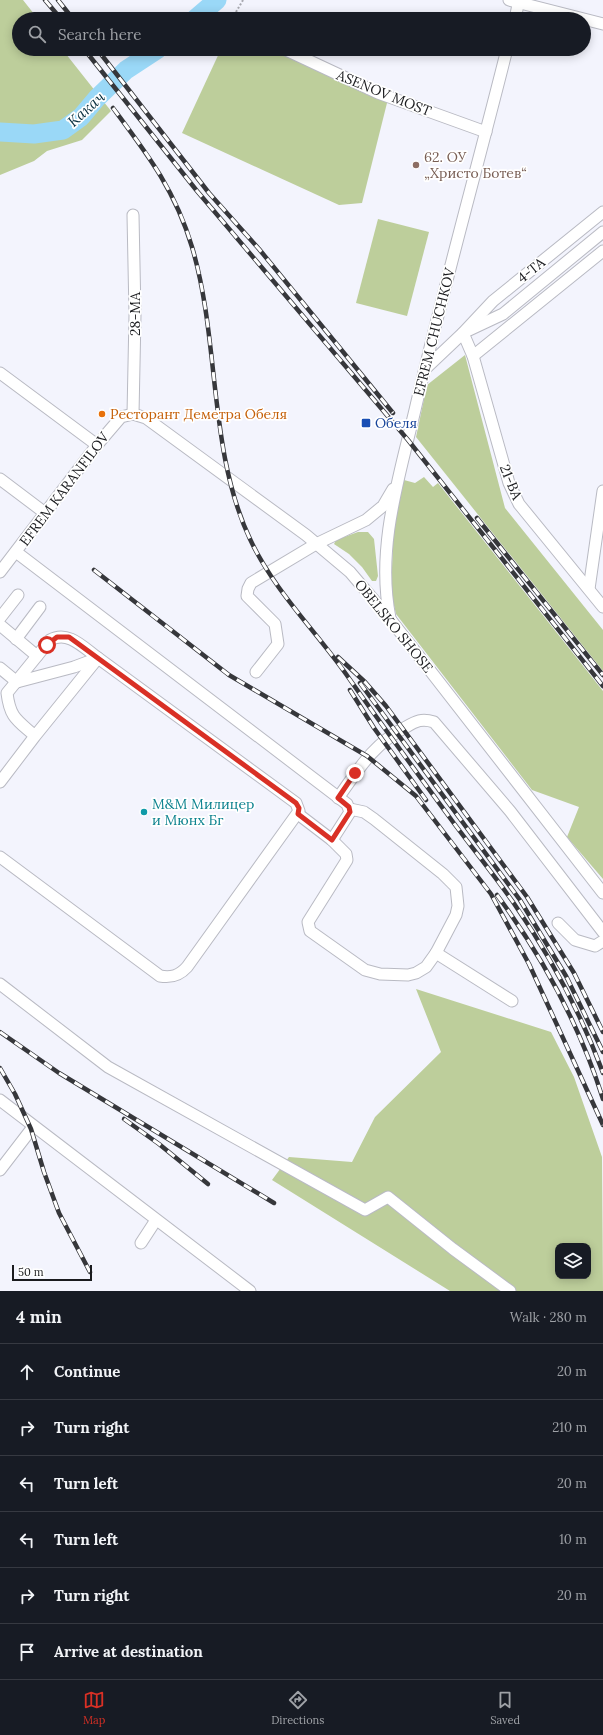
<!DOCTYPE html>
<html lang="en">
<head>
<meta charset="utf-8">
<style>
	:root { --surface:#171b24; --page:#20242c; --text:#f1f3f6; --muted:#9ea1a6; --line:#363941; --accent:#d93025 }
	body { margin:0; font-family:Lora,serif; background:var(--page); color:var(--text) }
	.controls { position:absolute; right:12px; bottom:12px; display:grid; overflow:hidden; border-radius:8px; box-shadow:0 2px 10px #0003 }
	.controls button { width:36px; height:36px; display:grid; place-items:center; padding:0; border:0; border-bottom:1px solid var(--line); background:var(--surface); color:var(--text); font:20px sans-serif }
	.scale { position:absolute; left:12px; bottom:10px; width:80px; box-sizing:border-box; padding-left:4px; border:2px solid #1a1b1e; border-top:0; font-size:11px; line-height:14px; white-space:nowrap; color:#1a1b1e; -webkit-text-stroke:3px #fff; paint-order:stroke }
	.stop { position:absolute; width:12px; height:12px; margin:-9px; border:3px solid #d93025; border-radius:50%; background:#fff }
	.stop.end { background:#d93025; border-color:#fff; box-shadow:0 1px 4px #0008 }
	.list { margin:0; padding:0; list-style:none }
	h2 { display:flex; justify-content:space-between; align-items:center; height:52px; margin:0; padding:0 16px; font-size:17px }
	h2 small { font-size:13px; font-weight:400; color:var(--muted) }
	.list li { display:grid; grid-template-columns:26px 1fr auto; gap:12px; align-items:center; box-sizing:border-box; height:56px; padding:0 16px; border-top:1px solid var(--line) }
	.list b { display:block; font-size:15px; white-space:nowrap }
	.list em { font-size:13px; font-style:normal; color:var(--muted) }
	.icon { flex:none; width:22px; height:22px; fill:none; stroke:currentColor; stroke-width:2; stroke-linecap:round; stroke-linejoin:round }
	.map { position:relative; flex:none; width:603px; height:1291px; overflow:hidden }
	.search { position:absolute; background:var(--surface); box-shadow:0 2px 10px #0003; left:12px; right:12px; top:12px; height:44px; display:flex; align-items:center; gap:10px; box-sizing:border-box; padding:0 14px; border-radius:22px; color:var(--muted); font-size:15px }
	.sheet { height:388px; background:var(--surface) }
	nav { display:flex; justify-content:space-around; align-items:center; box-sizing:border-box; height:56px; border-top:1px solid var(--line); background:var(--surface); font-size:11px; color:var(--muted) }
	nav a { display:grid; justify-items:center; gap:2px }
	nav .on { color:var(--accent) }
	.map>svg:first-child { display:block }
</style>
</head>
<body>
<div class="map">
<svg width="603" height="1291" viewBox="0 0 603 1291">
	<rect width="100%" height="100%" fill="#f3f4fd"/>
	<g fill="#bdce9b" fill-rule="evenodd">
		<path d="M0 0H23L38 19H19V49H62L111 111 82 140 47 151 34 161 0 175Z"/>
		<path d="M221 49H278L388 99 362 203 339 205 182 133Z"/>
		<path d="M378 219 429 232 407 316 356 303Z"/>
		<path d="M465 355 505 508 603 630V671L416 437 427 385Z"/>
		<path d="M424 477 433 487 438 483 603 691V879L567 837 579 807 532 790 396 614 391 593 394 517 404 480 415 483Z"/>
		<path d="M358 532H368L374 539 378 576 376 581H372L362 567 349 554 334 544 336 540Z"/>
		<path d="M416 989 551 1032 574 1077 602 1157 603 1291H450L272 1180 289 1157 352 1162 375 1117 441 1052ZM558 1246H588V1276H558Z"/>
	</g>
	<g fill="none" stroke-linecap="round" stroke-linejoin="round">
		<g stroke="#9ad8f7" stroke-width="19">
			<path d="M195 19 217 0"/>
			<path d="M0 132 34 134 63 130 81 117 97 98 126 70 158 49"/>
		</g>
		<g stroke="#b9bac3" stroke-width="13">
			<g id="minor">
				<path d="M509 0 603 24"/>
				<path d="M515 19 519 0"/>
				<path d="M284 49 378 93 486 132"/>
				<path d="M133 215 135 315 133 414"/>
				<path d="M469 330 503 314 603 232"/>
				<path d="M463 333 473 356 509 483 519 504 603 607"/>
				<path d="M473 356 603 251"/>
				<path d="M425 369 463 333 493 301 603 212"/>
				<path d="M0 373 97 445"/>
				<path d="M0 479 45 513"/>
				<path d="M16 552 347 804 350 812 332 840"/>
				<path d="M0 572 97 445 121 417 133 414 146 418 306 535 350 572 390 619 603 893"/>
				<path d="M589 589 603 491"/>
				<path d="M0 618 18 595"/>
				<path d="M390 618C376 548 399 478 415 410 443 289 477 169 507 49"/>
				<path d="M0 625 37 656"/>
				<path d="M16 639 40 607"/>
				<path d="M0 668 17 682"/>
				<path d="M256 672 278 644 275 624 247 596 248 589 251 583 316 544 366 520 383 506 393 489"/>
				<path d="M0 782 35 736C17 720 10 718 7 693L50 640C68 630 83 647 98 658L35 736"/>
				<path d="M338 798C358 770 374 743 406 727 416 721 422 718 434 722L510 811 603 932"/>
				<path d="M298 814 332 840 346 854 347 860 308 922 310 931 365 970 380 974 408 975 416 973 426 967 436 953 456 915 458 906 456 887 443 874 374 819 364 812 350 809"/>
				<path d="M0 857 160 976C171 978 179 976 187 967L299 811 296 803 98 658 74 667 17 682"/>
				<path d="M558 923 575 940 595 946 603 941"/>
				<path d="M436 953 512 1001"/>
				<path d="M0 984 108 1067 365 1210 388 1197 453 1249 510 1291"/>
				<path d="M0 1100 250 1291"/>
				<path d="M0 1170 33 1127"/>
				<path d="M141 1243 156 1220"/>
			</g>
		</g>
		<path stroke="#a7a8af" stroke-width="2" stroke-dasharray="2 2" stroke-linecap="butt" d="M232 19 243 0"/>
		<use href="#minor" stroke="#fff" stroke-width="11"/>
		<g stroke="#36373b" stroke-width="4.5">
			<g id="rail">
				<path d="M45 0 61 19"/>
				<path d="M58 0 73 19"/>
				<path d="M84 49 197 191 408 440 603 686"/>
				<path d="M97 49 209 193 259 249 393 413"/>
				<path d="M113 108C148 155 175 190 192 247 220 341 208 450 250 539 273 589 314 629 346 674 381 724 417 773 453 822 473 849 494 875 513 902 549 954 581 1013 603 1073"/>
				<path d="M477 518 603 675"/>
				<path d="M94 570 229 675 367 756 416 796 491 894 529 964 603 1125"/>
				<path d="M338 657 365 682 386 706 527 897 574 973 603 1032"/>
				<path d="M360 683 520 900 566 976 603 1052"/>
				<path d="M350 690 374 728 426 800"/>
				<path d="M497 895C542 956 580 1026 603 1099"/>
				<path d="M0 1032 59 1073 274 1203"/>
				<path d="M0 1068 15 1094 31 1129 44 1172 59 1213 90 1272"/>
				<path d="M124 1119 159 1144 208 1184"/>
			</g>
		</g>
		<use href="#rail" stroke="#fff" stroke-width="3" stroke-dasharray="9" stroke-linecap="butt"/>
	</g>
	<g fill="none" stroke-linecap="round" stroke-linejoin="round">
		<path stroke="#d93025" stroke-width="5" d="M47 645 57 637H69L296 803 299 808 298 814 332 840 350 812 349 807 338 798 355 773"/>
	</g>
	<circle fill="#8d6e63" stroke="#fff" stroke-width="1.5" cx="416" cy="165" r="4"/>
	<circle fill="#e8710a" stroke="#fff" stroke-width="1.5" cx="102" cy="414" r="4"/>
	<rect fill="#1a4fb4" stroke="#fff" stroke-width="1.5" x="361" y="418" width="10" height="10" rx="2"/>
	<circle fill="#0f9aa8" stroke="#fff" stroke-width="1.5" cx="144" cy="812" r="4"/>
	<g text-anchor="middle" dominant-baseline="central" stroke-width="3.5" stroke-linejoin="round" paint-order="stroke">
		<g font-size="14" fill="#1a1b1e" stroke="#fff">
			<text transform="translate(384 93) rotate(22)">ASENOV MOST</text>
			<text transform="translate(531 270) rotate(-39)">4-ТА</text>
			<text transform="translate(135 314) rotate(-90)">28-МА</text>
			<text transform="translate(434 332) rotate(-76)">EFREM CHUCHKOV</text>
			<text transform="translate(511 482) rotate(68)">21-ВА</text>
			<text transform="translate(64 489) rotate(-53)">EFREM KARANFILOV</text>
			<text transform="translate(394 626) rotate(51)">OBELSKO SHOSE</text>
		</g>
		<g font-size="14" fill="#785e54" stroke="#fff" text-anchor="start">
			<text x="424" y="157">62. ОУ<tspan x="424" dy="16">„Христо Ботев“</tspan></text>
		</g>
		<g font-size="14" fill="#c56008" stroke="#fff" text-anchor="start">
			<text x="110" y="414">Ресторант Деметра Обеля</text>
		</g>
		<g font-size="14" fill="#164399" stroke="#fff" text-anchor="start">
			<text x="375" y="423">Обеля</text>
		</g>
		<g font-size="14" fill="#0d838f" stroke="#fff" text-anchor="start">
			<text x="152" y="804">М&amp;M Mилицер<tspan x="152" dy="16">и Мюнх Бг</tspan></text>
		</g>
		<g font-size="15" font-style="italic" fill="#082e3e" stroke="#fff">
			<text transform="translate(86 109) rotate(-42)">Какач</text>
		</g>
	</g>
</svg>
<div class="controls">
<button><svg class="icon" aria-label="layers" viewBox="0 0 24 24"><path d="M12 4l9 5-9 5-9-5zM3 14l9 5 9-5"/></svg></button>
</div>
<div class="scale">50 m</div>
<div class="stop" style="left:47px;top:645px"></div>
<div class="stop end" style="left:355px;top:773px"></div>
<div class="search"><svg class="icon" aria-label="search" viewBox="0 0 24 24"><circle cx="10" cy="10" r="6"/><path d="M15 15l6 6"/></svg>Search here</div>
</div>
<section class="sheet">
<h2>4 min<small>Walk · 280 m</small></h2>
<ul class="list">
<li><svg class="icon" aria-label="ahead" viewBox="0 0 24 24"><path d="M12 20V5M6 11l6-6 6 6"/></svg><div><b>Continue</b></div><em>20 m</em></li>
<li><svg class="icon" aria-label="right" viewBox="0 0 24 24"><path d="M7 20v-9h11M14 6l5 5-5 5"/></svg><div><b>Turn right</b></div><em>210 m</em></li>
<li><svg class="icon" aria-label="left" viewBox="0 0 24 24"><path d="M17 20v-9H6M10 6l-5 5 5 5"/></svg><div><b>Turn left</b></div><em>20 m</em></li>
<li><svg class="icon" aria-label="left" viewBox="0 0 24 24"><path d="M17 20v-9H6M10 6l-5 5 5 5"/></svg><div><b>Turn left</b></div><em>10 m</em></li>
<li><svg class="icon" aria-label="right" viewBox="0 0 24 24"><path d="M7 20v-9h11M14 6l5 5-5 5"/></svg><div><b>Turn right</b></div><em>20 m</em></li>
<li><svg class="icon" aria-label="arrive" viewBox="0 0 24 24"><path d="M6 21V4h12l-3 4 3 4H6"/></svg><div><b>Arrive at destination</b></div></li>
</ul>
</section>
<nav>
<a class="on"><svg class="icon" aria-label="map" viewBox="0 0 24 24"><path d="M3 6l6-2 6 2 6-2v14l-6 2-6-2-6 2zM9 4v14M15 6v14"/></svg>Map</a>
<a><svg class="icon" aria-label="directions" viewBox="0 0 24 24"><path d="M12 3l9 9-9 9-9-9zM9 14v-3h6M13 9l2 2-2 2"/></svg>Directions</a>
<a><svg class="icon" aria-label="saved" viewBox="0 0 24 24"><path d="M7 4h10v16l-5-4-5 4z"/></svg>Saved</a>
</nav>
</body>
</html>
